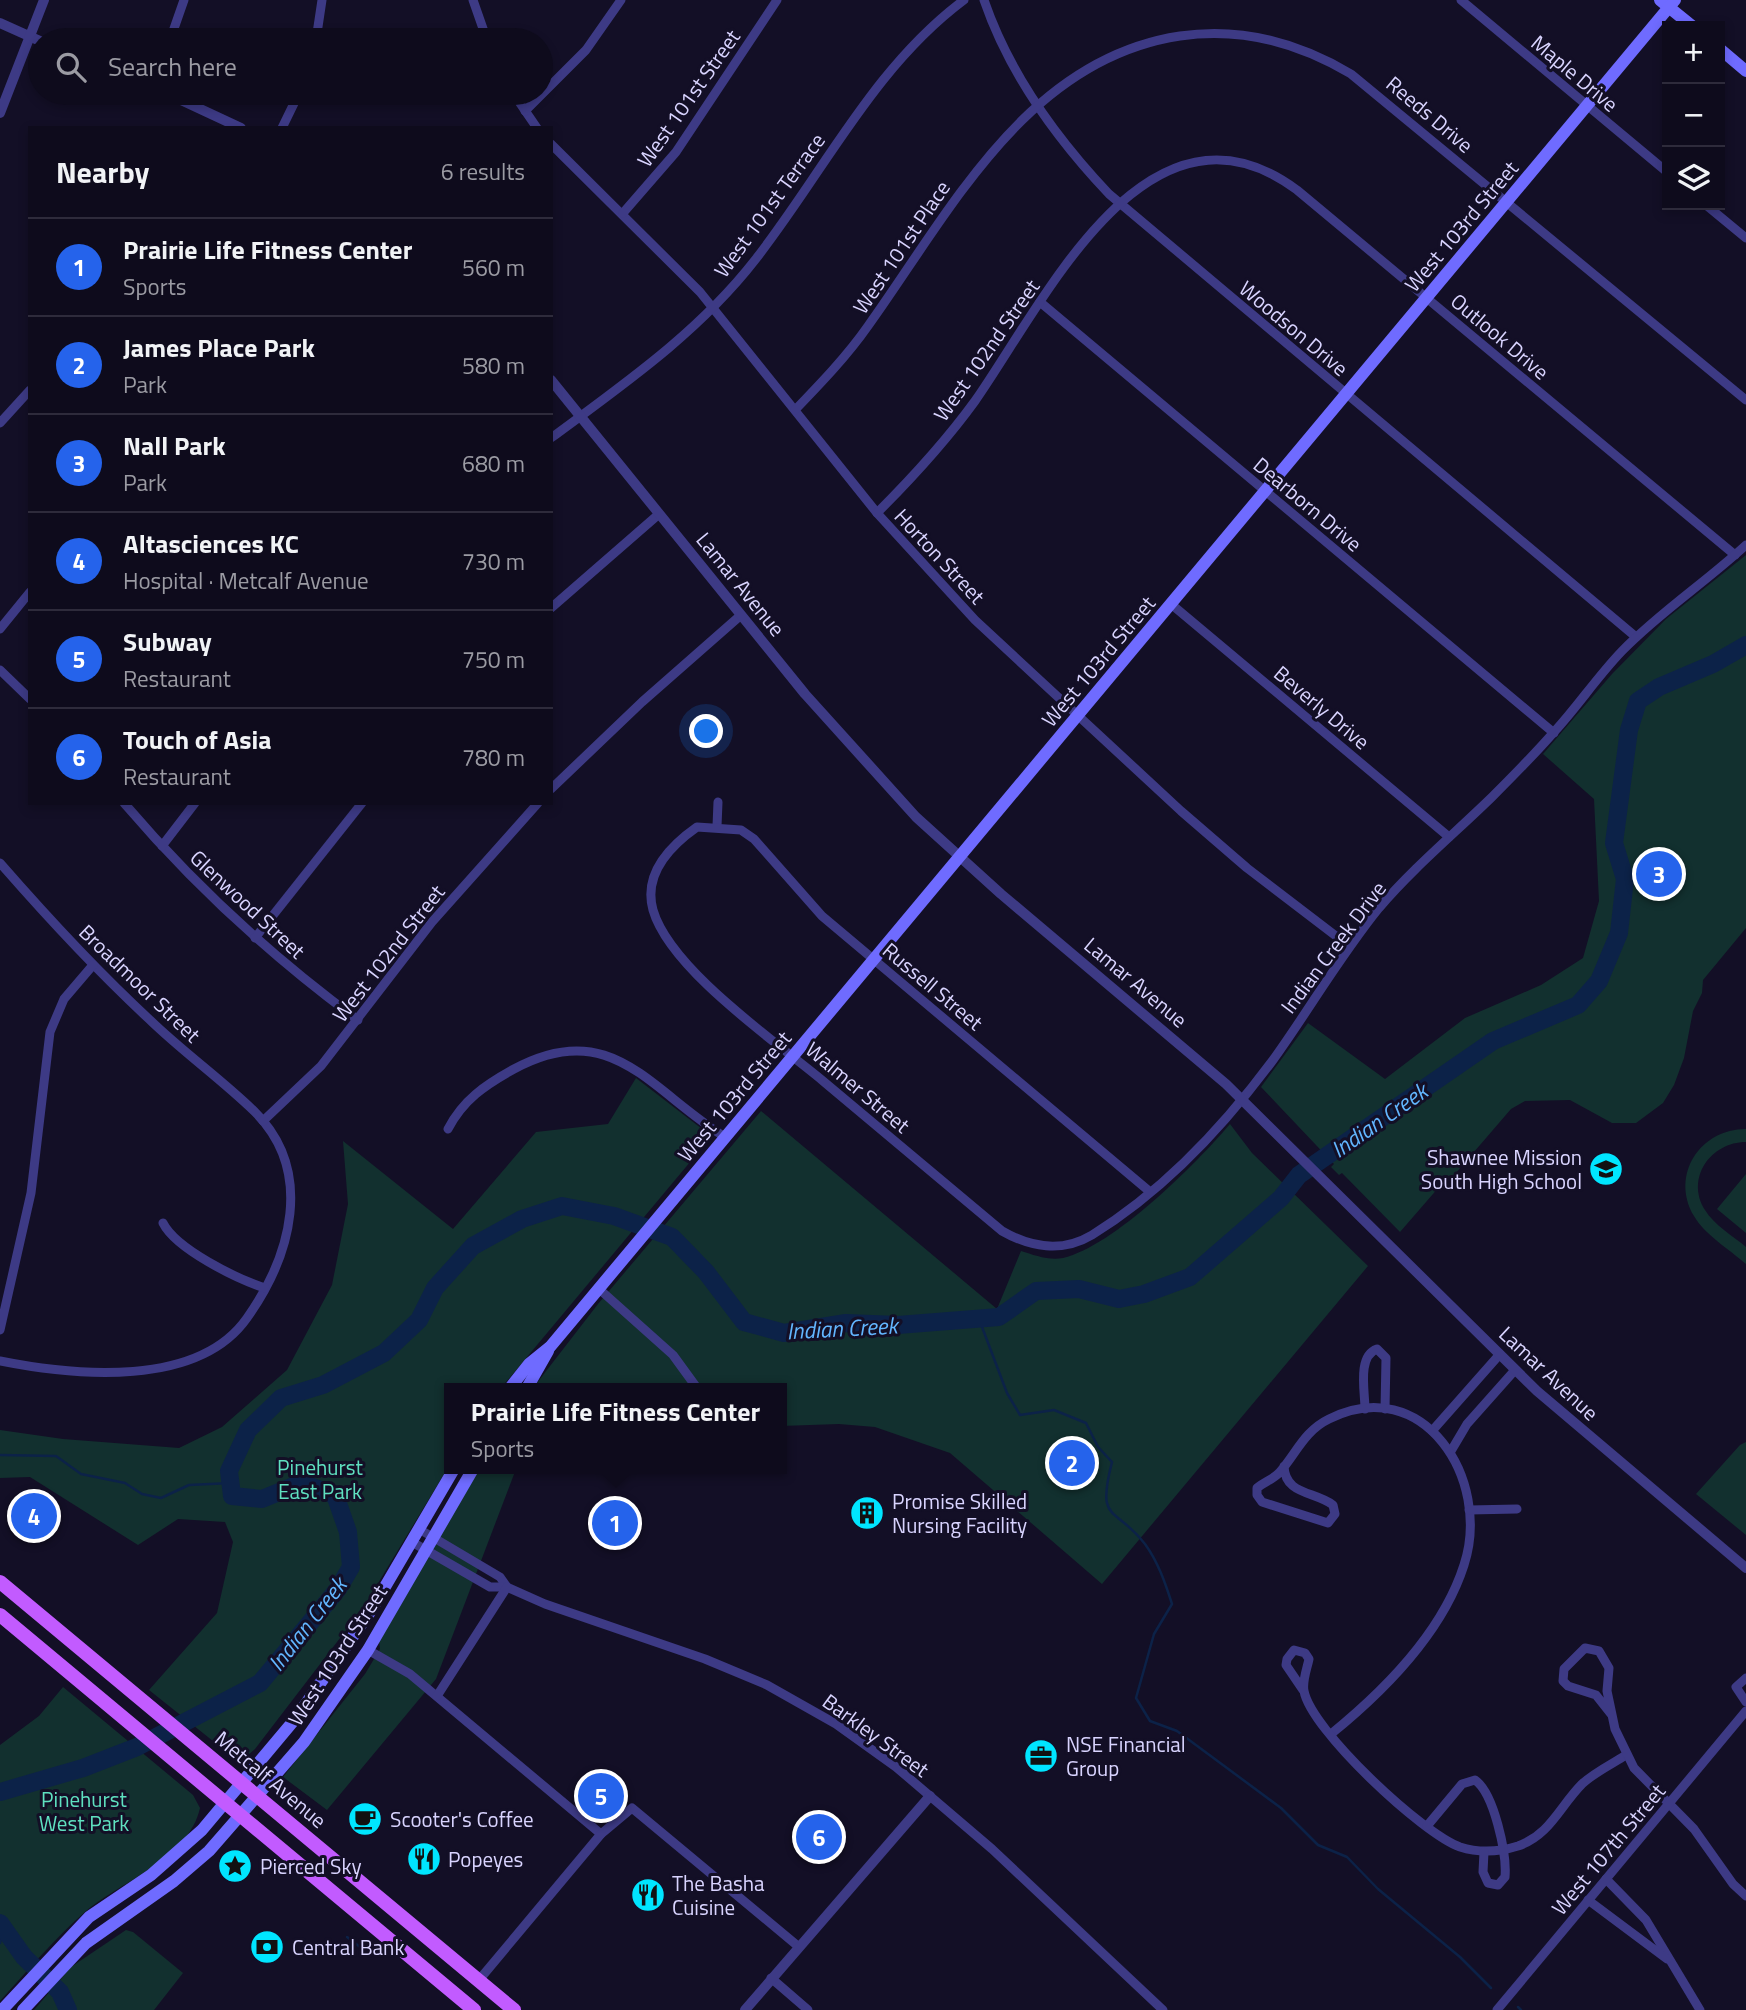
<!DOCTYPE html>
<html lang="en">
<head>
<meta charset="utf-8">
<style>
	:root { --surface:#0e0b1c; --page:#171425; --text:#f1f3f6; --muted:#9b9ba3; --line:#2e2b3b; --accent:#2563eb }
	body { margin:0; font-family:"Titillium Web",sans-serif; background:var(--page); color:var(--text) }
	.controls { position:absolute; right:21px; top:21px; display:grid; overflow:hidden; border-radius:0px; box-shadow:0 4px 10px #0003 }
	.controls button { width:63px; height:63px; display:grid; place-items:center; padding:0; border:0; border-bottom:2px solid var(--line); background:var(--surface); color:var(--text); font:35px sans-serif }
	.you { position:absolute; left:707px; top:732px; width:24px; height:24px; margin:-18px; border:5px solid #fff; border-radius:50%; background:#1a73e8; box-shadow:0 0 0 10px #1a73e833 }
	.badge { display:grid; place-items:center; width:46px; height:46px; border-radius:50%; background:var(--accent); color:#fff; font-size:23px; font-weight:700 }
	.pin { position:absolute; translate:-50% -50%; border:4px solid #fff; box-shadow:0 2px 7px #0006 }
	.popup { position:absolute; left:444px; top:1383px; width:343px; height:91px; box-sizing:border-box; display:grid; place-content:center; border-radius:0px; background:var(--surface); filter:drop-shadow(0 2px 5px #0005); font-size:23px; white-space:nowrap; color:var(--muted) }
	.popup b { font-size:26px; color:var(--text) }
	.popup::after { content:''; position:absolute; left:50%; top:100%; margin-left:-14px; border:14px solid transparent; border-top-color:var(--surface) }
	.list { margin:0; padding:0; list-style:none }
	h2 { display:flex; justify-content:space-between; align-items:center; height:91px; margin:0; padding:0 28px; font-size:30px }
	h2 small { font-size:23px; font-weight:400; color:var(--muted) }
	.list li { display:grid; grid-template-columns:46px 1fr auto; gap:21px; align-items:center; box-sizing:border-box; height:98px; padding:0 28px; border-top:2px solid var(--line) }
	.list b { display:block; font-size:26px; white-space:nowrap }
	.list p { margin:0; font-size:23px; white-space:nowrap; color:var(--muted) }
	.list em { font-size:23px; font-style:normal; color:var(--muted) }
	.icon { flex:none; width:38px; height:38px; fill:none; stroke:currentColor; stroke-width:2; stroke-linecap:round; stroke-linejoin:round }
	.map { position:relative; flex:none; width:1746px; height:2010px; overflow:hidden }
	.search { position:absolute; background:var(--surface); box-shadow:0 4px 10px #0003; left:28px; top:28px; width:525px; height:77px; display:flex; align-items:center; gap:18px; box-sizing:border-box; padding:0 24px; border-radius:38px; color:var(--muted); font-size:26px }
	.panel { position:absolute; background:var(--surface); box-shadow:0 4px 10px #0003; left:28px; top:126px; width:525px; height:679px; border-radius:0px }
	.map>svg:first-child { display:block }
</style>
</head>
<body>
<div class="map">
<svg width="1746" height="2010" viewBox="0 0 1746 2010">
	<rect width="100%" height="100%" fill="#130f26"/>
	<g fill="#12302f">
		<path d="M1746 555V928L1703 980 1702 993 1693 1011 1684 1058 1674 1085 1663 1103 1636 1123H1612L1570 1100 1525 1101 1511 1109 1449 1181 1446 1179 1400 1232 1342 1173 1339 1175 1331 1167 1334 1164 1261 1087 1308 1023 1385 1079 1465 1018 1541 985 1583 958 1599 901 1594 799 1543 754 1612 674 1666 619Z"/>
		<path d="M636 1078 706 1132V1143L501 1388H449V1466L363 1608 255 1749 247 1756 233 1757 149 1690 217 1613 233 1542 225 1522 178 1519 138 1545 30 1477 0 1478V1430L63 1439 179 1448 222 1427 287 1370 332 1285 348 1204 343 1141 453 1229 536 1132 608 1124Z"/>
		<path d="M761 1111 997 1309 1021 1251C1034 1255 1049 1261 1063 1258 1114 1246 1196 1164 1230 1124L1252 1153 1368 1266 1102 1584 950 1453 875 1427 839 1424 781 1426V1388H533L598 1304Z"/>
		<path d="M1746 1129V1142C1711 1142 1685 1178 1705 1210 1714 1225 1733 1236 1746 1247V1264C1729 1249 1705 1235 1694 1216 1670 1175 1700 1129 1746 1129Z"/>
		<path d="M1746 1174V1233L1717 1209Z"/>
		<path d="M1746 1442V1535L1696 1494 1740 1445Z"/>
		<path d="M480 1469H516L436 1679 327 1810 283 1777 365 1674 380 1649 379 1640 443 1526Z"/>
		<path d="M63 1687 193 1795 200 1808C189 1858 122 1881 86 1911 55 1938 28 1970 0 2001V1745L39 1716Z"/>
		<path d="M126 1930 133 1932 183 1973 154 2010H34L71 1967Z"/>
	</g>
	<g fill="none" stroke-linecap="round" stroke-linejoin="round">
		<g stroke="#0c2248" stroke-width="2.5">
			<path d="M979 1319 1007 1393 1020 1415 1054 1410 1086 1423 1098 1447 1112 1462C1096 1524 1115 1505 1145 1544 1158 1562 1165 1582 1172 1604L1154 1634 1136 1698 1150 1721 1177 1731 1281 1808 1318 1845 1347 1857 1378 1889 1460 1957 1491 1988"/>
			<path d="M0 1455 56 1456 81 1474 125 1483 142 1494 161 1498 189 1485 231 1483"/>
			<path d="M347 1937 364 1950"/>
			<path d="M0 1943 3 1927"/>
			<path d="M1518 2007 1521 2010"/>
		</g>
		<g stroke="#0c2248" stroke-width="18">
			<path d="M0 1792 83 1768 137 1747 260 1683 338 1589 351 1567 348 1532 335 1495 301 1483 262 1499 232 1496 229 1471 248 1430 281 1398 323 1385 384 1353 419 1320 435 1288 473 1246 522 1219 562 1206 614 1216 672 1237 706 1272 744 1322 784 1333 846 1323 898 1325 999 1317 1036 1291 1079 1289 1119 1299 1144 1294 1190 1277 1281 1198 1299 1175 1493 1041 1578 1005 1599 981 1619 933 1625 879 1614 843 1629 730 1638 701 1659 687 1713 664 1746 645"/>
			<path d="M0 1923 24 1957 60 1992 68 2010"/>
		</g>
		<g stroke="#3d3a85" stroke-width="9">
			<path d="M473 0 487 40"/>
			<path d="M984 0C1009 73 1056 138 1109 194L1636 637"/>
			<path d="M1461 0 1667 172"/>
			<path d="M170 40 184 0"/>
			<path d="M316 40 322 0"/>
			<path d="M513 93 537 128"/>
			<path d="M525 111 586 50 621 0"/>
			<path d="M282 128 299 93"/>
			<path d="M551 144 700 292 877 513 975 620 1181 811 1247 868 1349 946"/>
			<path d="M1706 205 1746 238"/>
			<path d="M623 213 676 152 777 0"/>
			<path d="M1040 302 1554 733"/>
			<path d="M795 410C821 383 847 356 868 326 950 212 1026 59 1180 36 1241 27 1299 43 1351 74L1746 400"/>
			<path d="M0 423 30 390"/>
			<path d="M551 438C624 384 699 332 755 260 824 172 873 68 964 0"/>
			<path d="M877 513C912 478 946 441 975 401 1044 303 1148 79 1297 190L1735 555"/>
			<path d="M1171 604 1449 837"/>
			<path d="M551 608 659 514"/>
			<path d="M0 629 30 592"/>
			<path d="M0 670 30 699"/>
			<path d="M551 789 642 702 741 615"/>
			<path d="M124 803C194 885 271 956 358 1020"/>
			<path d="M717 826 718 802"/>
			<path d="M162 846 195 803"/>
			<path d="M0 863C48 918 97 971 150 1020 183 1052 221 1079 254 1111 315 1171 291 1256 247 1318 198 1388 75 1376 0 1361"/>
			<path d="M255 938 362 803"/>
			<path d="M263 1121 321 1066 432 922 538 803"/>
			<path d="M448 1129C463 1100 485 1085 514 1069 612 1016 650 1091 725 1137"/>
			<path d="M1149 1191 822 916 754 839 741 830 697 827C670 846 643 874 653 910 670 969 775 1041 823 1081 883 1131 942 1181 1002 1231 1030 1247 1062 1253 1092 1235 1162 1192 1224 1126 1273 1060 1309 1010 1340 956 1379 908 1413 868 1454 834 1492 797 1513 776 1534 755 1554 732 1578 706 1597 677 1622 651 1660 612 1706 582 1746 545"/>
			<path d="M163 1223C176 1249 237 1279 265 1288"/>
			<path d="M598 1288 673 1355 697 1388"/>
			<path d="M0 1330 31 1193 50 1032 64 999 93 965"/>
			<path d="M1365 1409C1365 1392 1357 1356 1377 1349L1386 1358 1385 1409"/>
			<path d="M1432 1431 1500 1354"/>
			<path d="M1451 1451 1467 1424 1515 1370"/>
			<path d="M1284 1466C1285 1495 1314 1491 1333 1505L1335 1514 1328 1523 1262 1502 1257 1495V1488C1264 1482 1272 1480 1279 1473 1296 1454 1304 1431 1329 1419 1423 1372 1492 1479 1464 1565 1443 1631 1384 1691 1331 1734"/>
			<path d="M1469 1510 1517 1509"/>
			<path d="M419 1529 500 1577 507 1587"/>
			<path d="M412 1542 490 1587H507L545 1604 705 1659 767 1685 836 1724 896 1767 992 1849 1163 2010"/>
			<path d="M368 1650 410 1674 601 1834"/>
			<path d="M1746 1678 1736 1687 1746 1702"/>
			<path d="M1303 1690 1286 1665 1287 1659 1294 1650 1305 1653 1309 1659C1307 1669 1302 1681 1304 1691 1311 1730 1423 1834 1460 1847 1479 1853 1499 1852 1518 1846 1550 1835 1560 1806 1582 1784 1595 1772 1612 1764 1626 1755"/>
			<path d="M437 1696 507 1587"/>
			<path d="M1611 1714 1596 1695 1568 1686 1563 1681 1564 1669 1585 1648 1599 1651 1609 1668 1607 1691 1615 1729 1634 1768 1694 1829 1733 1884 1746 1896"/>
			<path d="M1427 1826 1462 1784 1475 1780C1494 1793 1507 1854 1505 1877L1498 1885 1488 1883 1483 1872 1484 1852"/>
			<path d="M1606 1879 1646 1920 1700 2010"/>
			<path d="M1588 1900 1667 1959"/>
			<path d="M771 1978 808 2010"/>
			<path d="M479 1980 601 1834 632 1808 799 1947"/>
			<path d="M1497 2010 1746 1711"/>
		</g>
		<g stroke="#3d3a85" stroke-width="10">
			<path d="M0 23 40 41"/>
			<path d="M166 93 241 128"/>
			<path d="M0 113 44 0"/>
			<path d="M551 380 805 694 916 817 1001 894 1226 1084 1537 1391 1746 1568"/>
			<path d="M745 2010 930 1796"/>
		</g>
		<g stroke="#6f6bff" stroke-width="12">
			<path d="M1660 0 1692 26"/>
			<path d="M1720 49 1746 71"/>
			<path d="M510 1388 529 1364 550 1347 1675 0"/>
			<path d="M527 1388 548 1351"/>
			<path d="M2 2010 89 1917 151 1875 202 1830 296 1718 372 1609 454 1469"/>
			<path d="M23 2010 86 1943 174 1881 209 1851 304 1742 368 1650 473 1469"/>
		</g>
		<g stroke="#c25bff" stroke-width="14">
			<path d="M0 1582 514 2010"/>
			<path d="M0 1615 474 2010"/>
		</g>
	</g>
	<defs>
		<g id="school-disc" transform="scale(1.75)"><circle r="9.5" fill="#00e5ff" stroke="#130f26"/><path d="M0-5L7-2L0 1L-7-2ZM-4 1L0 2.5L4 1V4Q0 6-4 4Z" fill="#111"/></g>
		<g id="building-disc" transform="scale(1.75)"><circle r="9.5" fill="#00e5ff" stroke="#130f26"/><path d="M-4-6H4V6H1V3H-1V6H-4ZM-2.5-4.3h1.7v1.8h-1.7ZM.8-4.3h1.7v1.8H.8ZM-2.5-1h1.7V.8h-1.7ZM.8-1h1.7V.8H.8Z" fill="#111"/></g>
		<g id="office-disc" transform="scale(1.75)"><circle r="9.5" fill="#00e5ff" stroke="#130f26"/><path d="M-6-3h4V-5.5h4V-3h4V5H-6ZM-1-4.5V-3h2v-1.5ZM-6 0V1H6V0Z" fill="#111"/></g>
		<g id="cafe-disc" transform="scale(1.75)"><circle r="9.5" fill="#00e5ff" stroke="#130f26"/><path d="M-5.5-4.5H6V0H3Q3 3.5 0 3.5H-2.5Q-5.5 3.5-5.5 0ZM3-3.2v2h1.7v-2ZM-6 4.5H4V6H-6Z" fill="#111"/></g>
		<g id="restaurant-disc" transform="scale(1.75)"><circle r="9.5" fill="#00e5ff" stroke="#130f26"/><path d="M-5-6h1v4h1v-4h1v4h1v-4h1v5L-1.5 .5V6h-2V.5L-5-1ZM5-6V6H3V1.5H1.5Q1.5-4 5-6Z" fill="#111"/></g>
		<g id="sight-disc" transform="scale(1.75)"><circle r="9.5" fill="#00e5ff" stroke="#130f26"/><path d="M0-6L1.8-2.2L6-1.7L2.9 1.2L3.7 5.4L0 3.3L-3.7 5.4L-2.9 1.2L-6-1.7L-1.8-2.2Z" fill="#111"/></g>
		<g id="bank-disc" transform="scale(1.75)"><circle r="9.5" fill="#00e5ff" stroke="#130f26"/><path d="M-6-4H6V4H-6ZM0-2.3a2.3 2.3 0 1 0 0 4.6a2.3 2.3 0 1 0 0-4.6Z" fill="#111"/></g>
	</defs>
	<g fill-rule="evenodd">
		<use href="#school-disc" x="1606" y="1169"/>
		<use href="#building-disc" x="867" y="1513"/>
		<use href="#office-disc" x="1041" y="1756"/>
		<use href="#cafe-disc" x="365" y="1819"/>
		<use href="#restaurant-disc" x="424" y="1859"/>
		<use href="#sight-disc" x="235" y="1866"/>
		<use href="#restaurant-disc" x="648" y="1895"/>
		<use href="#bank-disc" x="267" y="1947"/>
	</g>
	<g text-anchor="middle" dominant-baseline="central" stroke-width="6" stroke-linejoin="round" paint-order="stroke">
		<g font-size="21" fill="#d9d4ff" stroke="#130f26">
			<text transform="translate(1575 73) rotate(40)">Maple Drive</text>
			<text transform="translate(688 98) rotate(-55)">West 101st Street</text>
			<text transform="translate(1430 114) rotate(40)">Reeds Drive</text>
			<text transform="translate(769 205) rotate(-54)">West 101st Terrace</text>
			<text transform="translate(1461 226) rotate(-50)">West 103rd Street</text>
			<text transform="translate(901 247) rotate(-56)">West 101st Place</text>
			<text transform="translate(1294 328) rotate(40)">Woodson Drive</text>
			<text transform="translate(1500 336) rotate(40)">Outlook Drive</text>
			<text transform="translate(986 350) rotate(-55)">West 102nd Street</text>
			<text transform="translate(1308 504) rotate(40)">Dearborn Drive</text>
			<text transform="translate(940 556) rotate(47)">Horton Street</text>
			<text transform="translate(741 584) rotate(51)">Lamar Avenue</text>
			<text transform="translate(1098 661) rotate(-50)">West 103rd Street</text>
			<text transform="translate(1322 707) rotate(40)">Beverly Drive</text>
			<text transform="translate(248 904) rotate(43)">Glenwood Street</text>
			<text transform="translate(1333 947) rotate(-53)">Indian Creek Drive</text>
			<text transform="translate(388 953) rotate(-52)">West 102nd Street</text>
			<text transform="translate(1136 982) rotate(40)">Lamar Avenue</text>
			<text transform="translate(140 983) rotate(44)">Broadmoor Street</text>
			<text transform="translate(933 986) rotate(40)">Russell Street</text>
			<text transform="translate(858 1087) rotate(40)">Walmer Street</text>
			<text transform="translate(734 1096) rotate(-50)">West 103rd Street</text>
			<text transform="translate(1549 1373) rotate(43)">Lamar Avenue</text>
			<text transform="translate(337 1655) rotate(-57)">West 103rd Street</text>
			<text transform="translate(876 1735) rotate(36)">Barkley Street</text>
			<text transform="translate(271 1779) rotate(40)">Metcalf Avenue</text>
			<text transform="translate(1608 1849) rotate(-50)">West 107th Street</text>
		</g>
		<g font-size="21" fill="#d9d4ff" stroke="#130f26" text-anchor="start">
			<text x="1582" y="1157" text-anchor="end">Shawnee Mission<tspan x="1582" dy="24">South High School</tspan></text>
			<text x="892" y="1501">Promise Skilled<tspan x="892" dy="24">Nursing Facility</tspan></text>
			<text x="1066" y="1744">NSE Financial<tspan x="1066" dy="24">Group</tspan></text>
			<text x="390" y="1819">Scooter's Coffee</text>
			<text x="448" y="1859">Popeyes</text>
			<text x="260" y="1866">Pierced Sky</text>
			<text x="672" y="1883">The Basha<tspan x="672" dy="24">Cuisine</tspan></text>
			<text x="292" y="1947">Central Bank</text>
		</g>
		<g font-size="21" fill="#5fe0c0" stroke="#130f26">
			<text x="320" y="1467">Pinehurst<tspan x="320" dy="24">East Park</tspan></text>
			<text x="84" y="1799">Pinehurst<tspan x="84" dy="24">West Park</tspan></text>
		</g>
		<g font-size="23" font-style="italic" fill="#62b6ff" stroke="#130f26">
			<text transform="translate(1379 1120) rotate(-35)">Indian Creek</text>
			<text transform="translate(842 1328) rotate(-3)">Indian Creek</text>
			<text transform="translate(307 1624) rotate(-52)">Indian Creek</text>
		</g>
	</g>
</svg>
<div class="controls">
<button>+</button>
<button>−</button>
<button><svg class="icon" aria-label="layers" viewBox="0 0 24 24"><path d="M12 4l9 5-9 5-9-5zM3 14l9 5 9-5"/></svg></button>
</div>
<div class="you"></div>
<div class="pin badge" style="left:615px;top:1523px">1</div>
<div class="popup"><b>Prairie Life Fitness Center</b>Sports</div>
<div class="pin badge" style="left:1072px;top:1463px">2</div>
<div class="pin badge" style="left:1659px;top:874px">3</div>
<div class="pin badge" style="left:34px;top:1516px">4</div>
<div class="pin badge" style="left:601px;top:1796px">5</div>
<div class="pin badge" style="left:819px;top:1837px">6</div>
<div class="search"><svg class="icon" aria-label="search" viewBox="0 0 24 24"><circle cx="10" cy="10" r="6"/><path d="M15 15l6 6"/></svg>Search here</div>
<section class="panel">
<h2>Nearby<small>6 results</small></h2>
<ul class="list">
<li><span class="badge">1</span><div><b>Prairie Life Fitness Center</b><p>Sports</p></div><em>560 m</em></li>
<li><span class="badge">2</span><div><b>James Place Park</b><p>Park</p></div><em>580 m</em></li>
<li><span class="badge">3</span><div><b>Nall Park</b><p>Park</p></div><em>680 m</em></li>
<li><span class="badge">4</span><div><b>Altasciences KC</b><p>Hospital · Metcalf Avenue</p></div><em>730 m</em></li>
<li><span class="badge">5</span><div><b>Subway</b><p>Restaurant</p></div><em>750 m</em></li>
<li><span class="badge">6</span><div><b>Touch of Asia</b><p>Restaurant</p></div><em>780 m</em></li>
</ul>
</section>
</div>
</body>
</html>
